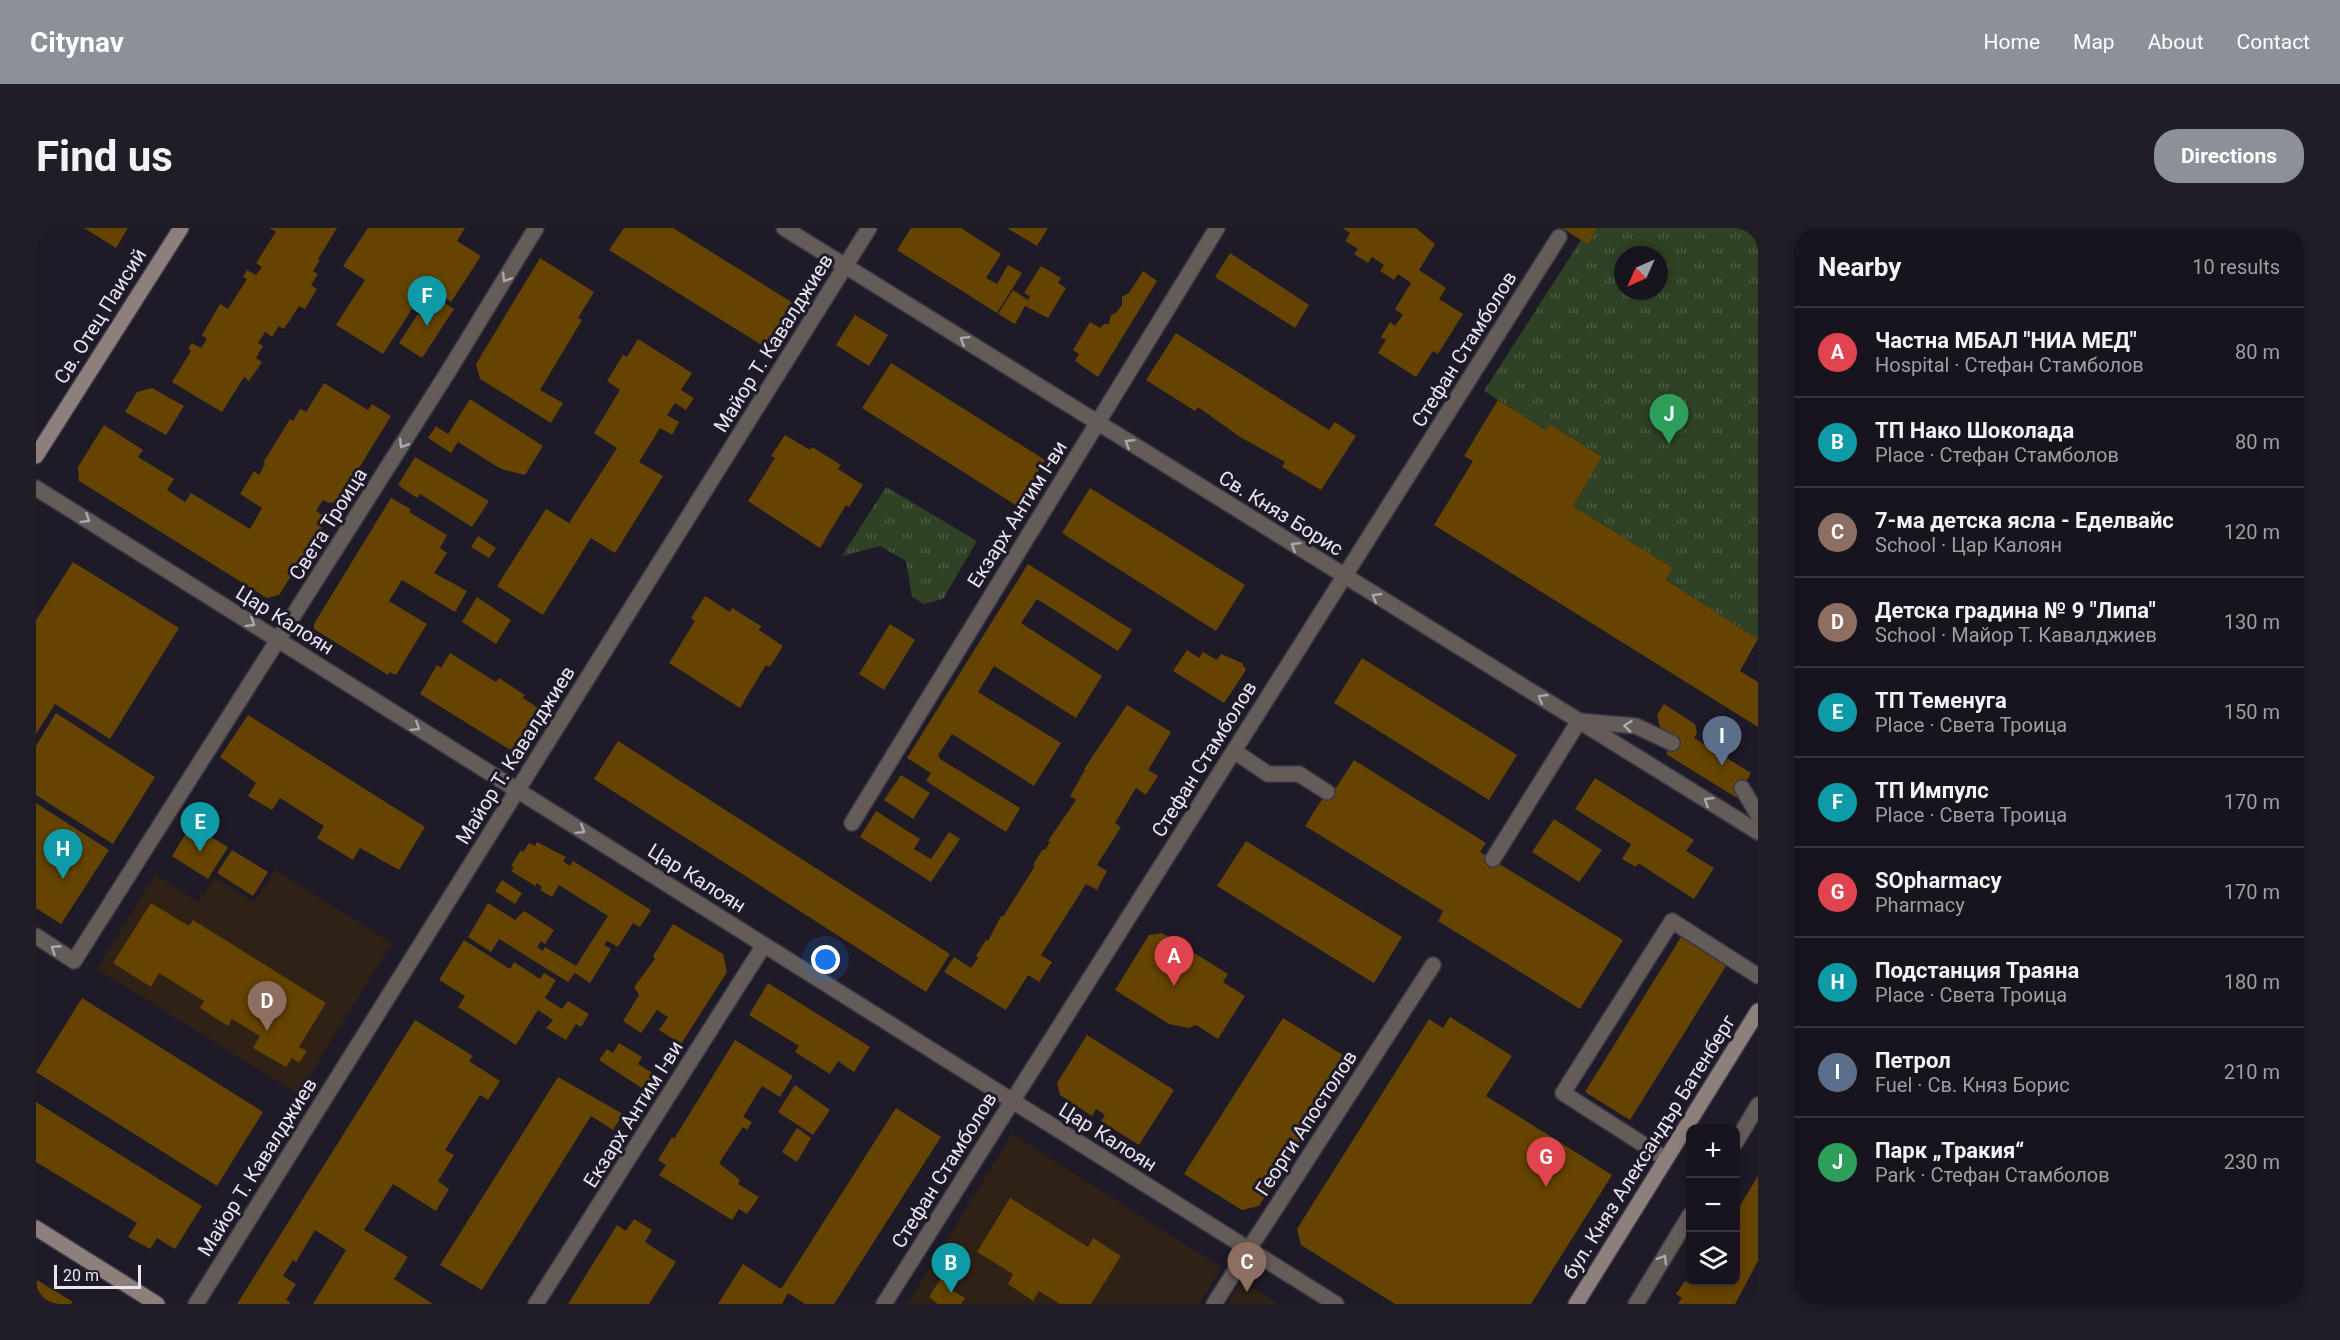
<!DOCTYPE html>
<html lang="en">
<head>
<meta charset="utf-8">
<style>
	:root { --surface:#17141e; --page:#201d27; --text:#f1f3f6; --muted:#9e9ea4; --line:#36333c; --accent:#8c9099 }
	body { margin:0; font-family:Roboto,sans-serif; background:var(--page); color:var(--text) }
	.controls { position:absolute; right:18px; bottom:18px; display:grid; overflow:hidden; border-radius:12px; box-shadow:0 3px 9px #0003 }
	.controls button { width:54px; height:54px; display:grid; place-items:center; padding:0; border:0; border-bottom:2px solid var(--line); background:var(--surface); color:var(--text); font:30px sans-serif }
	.compass { position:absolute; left:1578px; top:18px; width:54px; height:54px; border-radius:50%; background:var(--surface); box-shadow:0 3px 9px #0003; rotate:225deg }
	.scale { position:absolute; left:18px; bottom:15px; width:87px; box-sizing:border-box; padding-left:6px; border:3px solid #e9e6f0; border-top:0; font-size:16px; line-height:21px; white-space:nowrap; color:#e9e6f0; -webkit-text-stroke:4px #1f1a28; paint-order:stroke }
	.you { position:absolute; left:790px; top:732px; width:21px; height:21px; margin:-15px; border:4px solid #fff; border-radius:50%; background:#1a73e8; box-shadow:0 0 0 9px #1a73e833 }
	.badge { display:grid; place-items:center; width:39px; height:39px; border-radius:50%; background:var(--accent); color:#fff; font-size:20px; font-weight:700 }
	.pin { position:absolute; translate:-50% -50px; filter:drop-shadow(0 2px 3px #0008) }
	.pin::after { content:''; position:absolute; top:32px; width:21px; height:18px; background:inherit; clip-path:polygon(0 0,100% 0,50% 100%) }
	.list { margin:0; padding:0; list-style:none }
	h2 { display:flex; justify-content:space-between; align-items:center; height:78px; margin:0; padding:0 24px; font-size:26px }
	h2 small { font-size:20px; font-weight:400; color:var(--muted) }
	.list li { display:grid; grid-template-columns:39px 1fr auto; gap:18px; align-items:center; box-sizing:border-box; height:90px; padding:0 24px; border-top:2px solid var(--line) }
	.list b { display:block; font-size:22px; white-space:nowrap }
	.list p { margin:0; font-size:20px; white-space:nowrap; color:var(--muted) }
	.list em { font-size:20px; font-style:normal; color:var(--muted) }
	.icon { flex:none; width:33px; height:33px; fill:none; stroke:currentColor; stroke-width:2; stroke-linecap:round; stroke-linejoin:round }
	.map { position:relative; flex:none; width:1722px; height:1076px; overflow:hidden; border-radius:24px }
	header { display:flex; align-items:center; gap:36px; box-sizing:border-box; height:84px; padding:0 30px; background:var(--accent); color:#fff }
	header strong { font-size:28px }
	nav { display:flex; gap:33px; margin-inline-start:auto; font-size:21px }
	.intro { display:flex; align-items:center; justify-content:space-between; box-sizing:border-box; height:144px; padding:0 36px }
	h1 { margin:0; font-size:42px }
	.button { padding:15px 27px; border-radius:24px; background:var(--accent); color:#fff; font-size:21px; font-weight:700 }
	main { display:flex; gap:36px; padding:0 36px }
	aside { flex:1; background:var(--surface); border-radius:24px; box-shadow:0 3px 9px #0003 }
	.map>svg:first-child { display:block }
</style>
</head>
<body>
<header>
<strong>Citynav</strong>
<nav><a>Home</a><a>Map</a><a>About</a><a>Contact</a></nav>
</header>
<div class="intro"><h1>Find us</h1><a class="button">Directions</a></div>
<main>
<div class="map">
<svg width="1722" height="1076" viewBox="0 0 1722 1076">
	<defs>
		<pattern id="park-tufts" width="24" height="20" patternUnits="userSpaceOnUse" patternTransform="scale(1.5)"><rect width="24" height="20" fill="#2f4225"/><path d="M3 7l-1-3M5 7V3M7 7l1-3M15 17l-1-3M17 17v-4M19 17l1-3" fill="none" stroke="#4d5d45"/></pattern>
	</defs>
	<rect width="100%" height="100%" fill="#1f1a28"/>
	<g fill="#2f2115">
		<path d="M239 642 356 715 262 866 61 741 119 647 163 674 178 649 218 674Z"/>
		<path d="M976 906 1186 1040 1163 1076H871Z"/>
		<path d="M1206 1053 1243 1076H1191Z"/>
	</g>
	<g fill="url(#park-tufts)" fill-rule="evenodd">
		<path d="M1526 0H1722V411L1630 352 1637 340 1537 278 1566 229 1514 196 1510 202 1448 163 1545 12ZM1587 27H1623V63H1587Z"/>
		<path d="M850 259 941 313 907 371 888 376 876 369 870 333 844 318 806 328Z"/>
	</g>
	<g fill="#654300">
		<path d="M48 0H92L80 20Z"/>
		<path d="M233 0H301L282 31 284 32 277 43 282 46 275 57 281 61 269 81 263 78 248 101 243 98 236 109 229 104 222 115 227 118 220 130 226 134 213 153 208 149 186 184 136 154 155 123 152 121 156 115 165 120 171 111 166 107 184 76 192 81 211 51 207 49 211 42 220 47 226 39 220 35 240 4Z"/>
		<path d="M332 0H429L421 13 445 28 415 74 391 58 347 126 300 97 329 52 307 38Z"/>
		<path d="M588 0H637L757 75 729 119 573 22Z"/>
		<path d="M875 0H925L965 26 950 50 961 56 972 37 986 45 961 85 861 22Z"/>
		<path d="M971 0H1012L1001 18Z"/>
		<path d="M1306 0H1380L1399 16 1383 42 1410 60 1403 71 1427 86 1402 126 1397 123 1380 149 1342 125 1350 112 1345 109 1354 94 1359 98 1367 87 1359 81 1375 55 1362 46 1358 52 1344 43 1348 37 1336 29 1332 35 1318 26 1322 21 1309 13 1314 5Z"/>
		<path d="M1526 0H1561L1552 16Z"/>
		<path d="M1194 25 1273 77 1259 100 1179 49Z"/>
		<path d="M504 30 558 64 542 90 546 92 504 162 527 175 515 195 444 151 440 136Z"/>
		<path d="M1005 38 1025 50 1022 55 1030 60 1012 90 989 78 979 96 962 86 977 62 992 72 994 68 988 65Z"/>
		<path d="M1107 43 1121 53 1062 149 1039 133 1043 126 1037 122 1054 94 1064 100 1068 96H1073L1075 87 1080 85 1086 77V69L1093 65Z"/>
		<path d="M395 66 418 81 386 130 363 115Z"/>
		<path d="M819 87 852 107 833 138 800 117Z"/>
		<path d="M1140 105 1293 202 1299 194 1320 208 1285 262 1246 239 1249 234 1204 209 1162 179 1159 183 1110 152Z"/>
		<path d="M602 111 656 145 645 162 658 170 650 182 639 175 631 187 643 194 636 207 624 200 603 234 627 248 579 325 555 310 507 387 461 358 510 281 533 295 581 220 558 205 584 162 571 153 587 127 591 129Z"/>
		<path d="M855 135 1009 232 981 278 826 180Z"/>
		<path d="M288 155 332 182 336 176 355 188 302 274 293 275 287 272 280 283 292 290 243 367 231 370 43 253 42 239 68 197 107 222 102 229 138 251 131 262 149 274 155 265 214 301 226 280 204 266 218 243 223 247 229 236 227 235 254 191 257 193 264 181 270 184Z"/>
		<path d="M116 160 148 178 130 207 89 184 101 164Z"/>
		<path d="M434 171 507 218 489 247 465 241 422 214 415 225 392 210 400 198 412 206Z"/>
		<path d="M1462 172 1510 202 1514 196 1566 229 1537 278 1637 340 1630 352 1722 411 1704 443 1722 454V499L1398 297 1437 233 1428 228Z"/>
		<path d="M749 207 774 222 776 219 805 237 802 241 827 257 813 279 810 277 784 320 712 273 739 230 735 228Z"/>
		<path d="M379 229 453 273 436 299 384 266 381 270 362 257Z"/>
		<path d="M1054 260 1209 357 1180 403 1026 305Z"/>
		<path d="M355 270 375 281 373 284 411 307 404 320 411 325 398 345 431 363 419 384 366 352 353 373 391 396 360 447 354 444 352 447 278 401V396Z"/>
		<path d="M442 308 460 320 453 330 435 319Z"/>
		<path d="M37 334 143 400 74 511 19 476 0 506V392Z"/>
		<path d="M992 336 1096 402 1082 423 1001 371 985 395 1066 448 1040 490 958 438 942 464 1025 515 998 558 916 506 902 527 904 531 984 580 970 604 890 553 895 545 871 530Z"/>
		<path d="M669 368 694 384 696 380 725 398 723 402 747 418 734 439 730 437 704 480 633 435 659 393 655 390Z"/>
		<path d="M441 369 475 392 460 416 426 394Z"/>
		<path d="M854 396 879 412 848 462 823 446Z"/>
		<path d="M1151 422 1163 430 1167 424 1181 432 1185 426 1206 435 1210 442 1188 475 1137 443Z"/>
		<path d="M414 425 460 454 463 450 489 467 487 470 502 480 476 523 384 466 401 437 405 440Z"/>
		<path d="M1326 430 1481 527 1453 572 1298 475Z"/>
		<path d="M1628 476 1659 496 1661 505 1658 510 1715 545 1701 570 1630 526 1639 509 1624 499 1621 487Z"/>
		<path d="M1091 477 1135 504 1112 542 1122 548 1110 567 1100 560 1079 595 1085 599 1061 637 1071 643 1061 662 1050 656 1005 727 1016 734 1003 754 992 747 970 782 908 744 918 729 935 740 942 730 940 728 950 712 952 713 965 688 967 689 999 638 997 637 1007 621 1009 622 1014 614 1012 613 1040 572 1034 568 1049 542 1048 541Z"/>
		<path d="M20 485 119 549 77 616 0 567V518Z"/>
		<path d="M212 487 389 599 363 642 324 620 317 632 281 610 288 598 244 570 236 582 212 568 220 555 184 529Z"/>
		<path d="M582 513 914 726 890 764 558 551Z"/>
		<path d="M1318 532 1450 615 1444 624 1587 712 1544 781 1402 693 1407 683 1269 598 1295 557 1300 560Z"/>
		<path d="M865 547 894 565 877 591 848 572Z"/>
		<path d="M1559 550 1658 612 1650 623 1678 640 1658 671 1602 635 1600 639 1586 631 1595 616 1539 581Z"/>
		<path d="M0 575 73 622 25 696 0 680Z"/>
		<path d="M840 583 884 611 878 621 895 631 913 604 924 611 895 654 824 609Z"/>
		<path d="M1518 591 1566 622 1543 654 1496 624Z"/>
		<path d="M155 597 192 619 172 651 136 628Z"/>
		<path d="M1210 613 1366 709 1338 755 1181 658Z"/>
		<path d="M501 614 530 629 527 633 534 638 537 633 615 682 604 699 597 695 582 719 571 713 568 717 575 721 554 755 539 745 532 754 463 711 455 724 432 709 452 675 479 692 488 683 518 702 509 716 505 713 501 719 507 723 509 719 540 738 572 688 523 657 516 669 504 662 506 659 501 655 499 658 475 643 478 640 475 638 485 622 487 624 493 615 499 618Z"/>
		<path d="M196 622 232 644 217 668 181 645Z"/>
		<path d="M466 652 486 665 479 676 459 663Z"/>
		<path d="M115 675 153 698 157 692 290 775 263 819 271 823 263 835 256 830 250 839 217 820 224 808 196 791 192 798 164 780 168 773 123 745 115 759 77 735Z"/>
		<path d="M637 696 687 726 691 744 645 816 623 802 632 789 621 782 605 805 587 793 603 767 598 759 619 731 617 728Z"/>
		<path d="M1126 705 1192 746 1187 754 1209 768 1182 811 1160 797 1152 800 1133 796 1079 762 1113 707Z"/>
		<path d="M1645 709 1690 738 1594 892 1549 864Z"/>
		<path d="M428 712 474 741 478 734 504 751 508 745 520 752 509 770 526 781 532 773 553 786 545 799 540 796 530 812 510 800 517 792 502 782 480 817 422 779 429 768 403 752Z"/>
		<path d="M732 755 834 819 818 844 802 833 794 846 759 824 763 818 713 787Z"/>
		<path d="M46 770 227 884 181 958 0 844Z"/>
		<path d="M1414 789 1476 828 1450 868 1576 947 1495 1076H1359L1265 1017 1261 1001 1393 791 1407 800Z"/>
		<path d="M1247 790 1315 832 1223 978 1206 982 1148 946Z"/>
		<path d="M379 792 437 828 433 833 464 853 452 872 444 867 409 922 418 927 402 953 413 961 400 983 357 956 328 1002 372 1029 358 1051 397 1076H277L310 1022 279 1002 260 1034 257 1032 247 1048 260 1056 250 1072 254 1074 253 1076H201Z"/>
		<path d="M1051 807 1138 862 1103 917 1065 893 1069 887 1060 881 1056 888 1024 867 1021 855Z"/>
		<path d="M699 812 757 848 744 869 726 858 707 889 716 894 711 902 707 899 683 935 704 952 702 956 723 969 711 986 703 981 696 992 623 947 630 937 622 932 636 909 638 911Z"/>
		<path d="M583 815 606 829 602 836 623 849 613 865 563 832 571 821 577 825Z"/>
		<path d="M522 849 587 886 577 902 555 888 446 1062 404 1037Z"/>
		<path d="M759 857 794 882 777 907 742 884Z"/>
		<path d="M0 874 166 978 139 1021 121 1010 114 1021 92 1009 101 995 0 934Z"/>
		<path d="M860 880 905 909 798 1076H769L752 1065 746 1076H682L707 1036 745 1061Z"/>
		<path d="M761 900 775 910 761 934 746 924Z"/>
		<path d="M1722 948V1033L1699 1076H1642L1646 1070 1640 1066 1649 1053 1654 1056 1656 1054H1700V984Z"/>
		<path d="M974 970 1052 1019 1057 1010 1085 1028 1055 1076H1024L1003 1063 997 1073 972 1056 977 1046 941 1024Z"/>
		<path d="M598 991 616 1002 609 1014 640 1034 613 1076H532L581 997 590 1003Z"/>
		<path d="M907 1047 917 1054 914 1061 929 1070 925 1076H902L893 1069Z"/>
		<path d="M1 1052 37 1074 35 1076H0Z"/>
	</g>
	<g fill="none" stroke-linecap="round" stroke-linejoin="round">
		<g stroke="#3b3744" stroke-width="18">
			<g id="lane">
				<path d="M1198 523 1232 546H1263L1291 564"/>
				<path d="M1706 560 1722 587"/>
				<path d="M1457 631 1543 493 1600 498 1636 515"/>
				<path d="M1630 931 1527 865 1636 693 1722 748"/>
				<path d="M1178 1076 1213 1021"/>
			</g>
		</g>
		<g stroke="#3b3744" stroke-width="18">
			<g id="street">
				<path d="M748 0 1722 604"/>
				<path d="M0 260 1300 1076"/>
				<path d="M816 595 1181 0"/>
				<path d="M0 708 38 733 412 144 500 0"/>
				<path d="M1700 914 1722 877"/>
				<path d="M1213 1021 1397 737"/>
				<path d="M160 1076 833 0"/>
				<path d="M500 1076 728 717"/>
				<path d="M848 1076 1523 9"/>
				<path d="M1600 1076 1654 987"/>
			</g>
		</g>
		<g stroke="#3b3744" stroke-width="18">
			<g id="secondary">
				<path d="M0 228 145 0"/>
				<path d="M0 1000 121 1076"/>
				<path d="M1540 1076 1722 783"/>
			</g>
		</g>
		<use href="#lane" stroke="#645c59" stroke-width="15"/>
		<use href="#street" stroke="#645c59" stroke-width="15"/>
		<use href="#secondary" stroke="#8d7f7c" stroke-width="15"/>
	</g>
	<defs><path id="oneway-chevron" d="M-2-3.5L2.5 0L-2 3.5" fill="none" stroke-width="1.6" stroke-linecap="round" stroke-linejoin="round" transform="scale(1.5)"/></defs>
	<g stroke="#ada8ac">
		<use href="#oneway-chevron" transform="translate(470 50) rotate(121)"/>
		<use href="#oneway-chevron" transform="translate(928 112) rotate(-148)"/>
		<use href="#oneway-chevron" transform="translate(1093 215) rotate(-148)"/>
		<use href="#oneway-chevron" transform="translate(367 216) rotate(122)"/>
		<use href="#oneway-chevron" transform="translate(50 291) rotate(32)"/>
		<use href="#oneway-chevron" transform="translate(1259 318) rotate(-148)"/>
		<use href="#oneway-chevron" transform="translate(1340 369) rotate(-149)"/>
		<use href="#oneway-chevron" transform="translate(215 395) rotate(32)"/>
		<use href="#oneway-chevron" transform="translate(1506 470) rotate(-149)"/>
		<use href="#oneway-chevron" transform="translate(1592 498) rotate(-173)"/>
		<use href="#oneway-chevron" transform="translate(380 499) rotate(32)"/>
		<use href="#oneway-chevron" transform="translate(1672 573) rotate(-148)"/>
		<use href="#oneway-chevron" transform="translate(545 602) rotate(32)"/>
		<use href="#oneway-chevron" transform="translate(19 721) rotate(-147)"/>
		<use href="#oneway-chevron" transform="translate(1627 1031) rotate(-58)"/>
	</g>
	<g text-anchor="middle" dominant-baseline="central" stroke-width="6" stroke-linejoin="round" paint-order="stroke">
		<g font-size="20" fill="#e9e6f0" stroke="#1f1a28">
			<text transform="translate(64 88) rotate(-58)">Св. Отец Паисий</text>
			<text transform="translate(737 115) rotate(-58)">Майор Т. Кавалджиев</text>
			<text transform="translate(1428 121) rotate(-58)">Стефан Стамболов</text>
			<text transform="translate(1245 285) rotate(32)">Св. Княз Борис</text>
			<text transform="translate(981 286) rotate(-58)">Екзарх Антим I-ви</text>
			<text transform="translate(292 296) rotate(-58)">Света Троица</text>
			<text transform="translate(249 392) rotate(32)">Цар Калоян</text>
			<text transform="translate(479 527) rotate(-58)">Майор Т. Кавалджиев</text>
			<text transform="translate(1168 531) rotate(-58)">Стефан Стамболов</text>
			<text transform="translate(661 650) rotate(32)">Цар Калоян</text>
			<text transform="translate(597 886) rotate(-58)">Екзарх Антим I-ви</text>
			<text transform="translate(1270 895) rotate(-57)">Георги Апостолов</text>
			<text transform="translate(1072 909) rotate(32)">Цар Калоян</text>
			<text transform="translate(1613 919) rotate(-58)">бул. Княз Александър Батенберг</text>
			<text transform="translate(221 939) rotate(-58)">Майор Т. Кавалджиев</text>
			<text transform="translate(908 942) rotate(-58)">Стефан Стамболов</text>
		</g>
	</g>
</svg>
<div class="controls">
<button>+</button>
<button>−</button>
<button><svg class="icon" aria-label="layers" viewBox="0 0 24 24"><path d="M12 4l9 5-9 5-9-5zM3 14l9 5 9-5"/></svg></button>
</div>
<svg class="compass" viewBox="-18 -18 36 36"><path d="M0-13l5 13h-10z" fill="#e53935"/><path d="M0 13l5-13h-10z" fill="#9e9ea4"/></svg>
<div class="scale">20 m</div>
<div class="you"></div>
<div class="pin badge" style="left:1138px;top:758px;background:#e0444e">A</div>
<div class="pin badge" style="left:915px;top:1065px;background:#0f9aa8">B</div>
<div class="pin badge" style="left:1211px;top:1064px;background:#8d6e63">C</div>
<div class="pin badge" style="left:231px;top:803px;background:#8d6e63">D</div>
<div class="pin badge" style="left:164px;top:624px;background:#0f9aa8">E</div>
<div class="pin badge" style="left:391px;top:98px;background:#0f9aa8">F</div>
<div class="pin badge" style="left:1510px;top:959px;background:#e0444e">G</div>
<div class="pin badge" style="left:27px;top:651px;background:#0f9aa8">H</div>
<div class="pin badge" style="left:1686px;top:538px;background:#5c6f8a">I</div>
<div class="pin badge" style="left:1633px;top:216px;background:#2e9e5b">J</div>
</div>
<aside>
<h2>Nearby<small>10 results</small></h2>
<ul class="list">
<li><span class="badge" style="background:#e0444e">A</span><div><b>Частна МБАЛ &quot;НИА МЕД&quot;</b><p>Hospital · Стефан Стамболов</p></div><em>80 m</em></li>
<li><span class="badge" style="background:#0f9aa8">B</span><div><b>ТП Нако Шоколада</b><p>Place · Стефан Стамболов</p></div><em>80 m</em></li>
<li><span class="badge" style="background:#8d6e63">C</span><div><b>7-ма детска ясла - Еделвайс</b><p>School · Цар Калоян</p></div><em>120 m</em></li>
<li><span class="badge" style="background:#8d6e63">D</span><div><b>Детска градина № 9 &quot;Липа&quot;</b><p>School · Майор Т. Кавалджиев</p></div><em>130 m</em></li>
<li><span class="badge" style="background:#0f9aa8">E</span><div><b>ТП Теменуга</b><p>Place · Света Троица</p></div><em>150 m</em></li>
<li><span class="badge" style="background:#0f9aa8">F</span><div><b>ТП Импулс</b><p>Place · Света Троица</p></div><em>170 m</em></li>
<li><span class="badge" style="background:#e0444e">G</span><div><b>SOpharmacy</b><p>Pharmacy</p></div><em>170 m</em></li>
<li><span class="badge" style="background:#0f9aa8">H</span><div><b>Подстанция Траяна</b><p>Place · Света Троица</p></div><em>180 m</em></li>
<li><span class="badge" style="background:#5c6f8a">I</span><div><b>Петрол</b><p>Fuel · Св. Княз Борис</p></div><em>210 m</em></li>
<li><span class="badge" style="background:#2e9e5b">J</span><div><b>Парк „Тракия“</b><p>Park · Стефан Стамболов</p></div><em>230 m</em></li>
</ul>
</aside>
</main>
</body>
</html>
